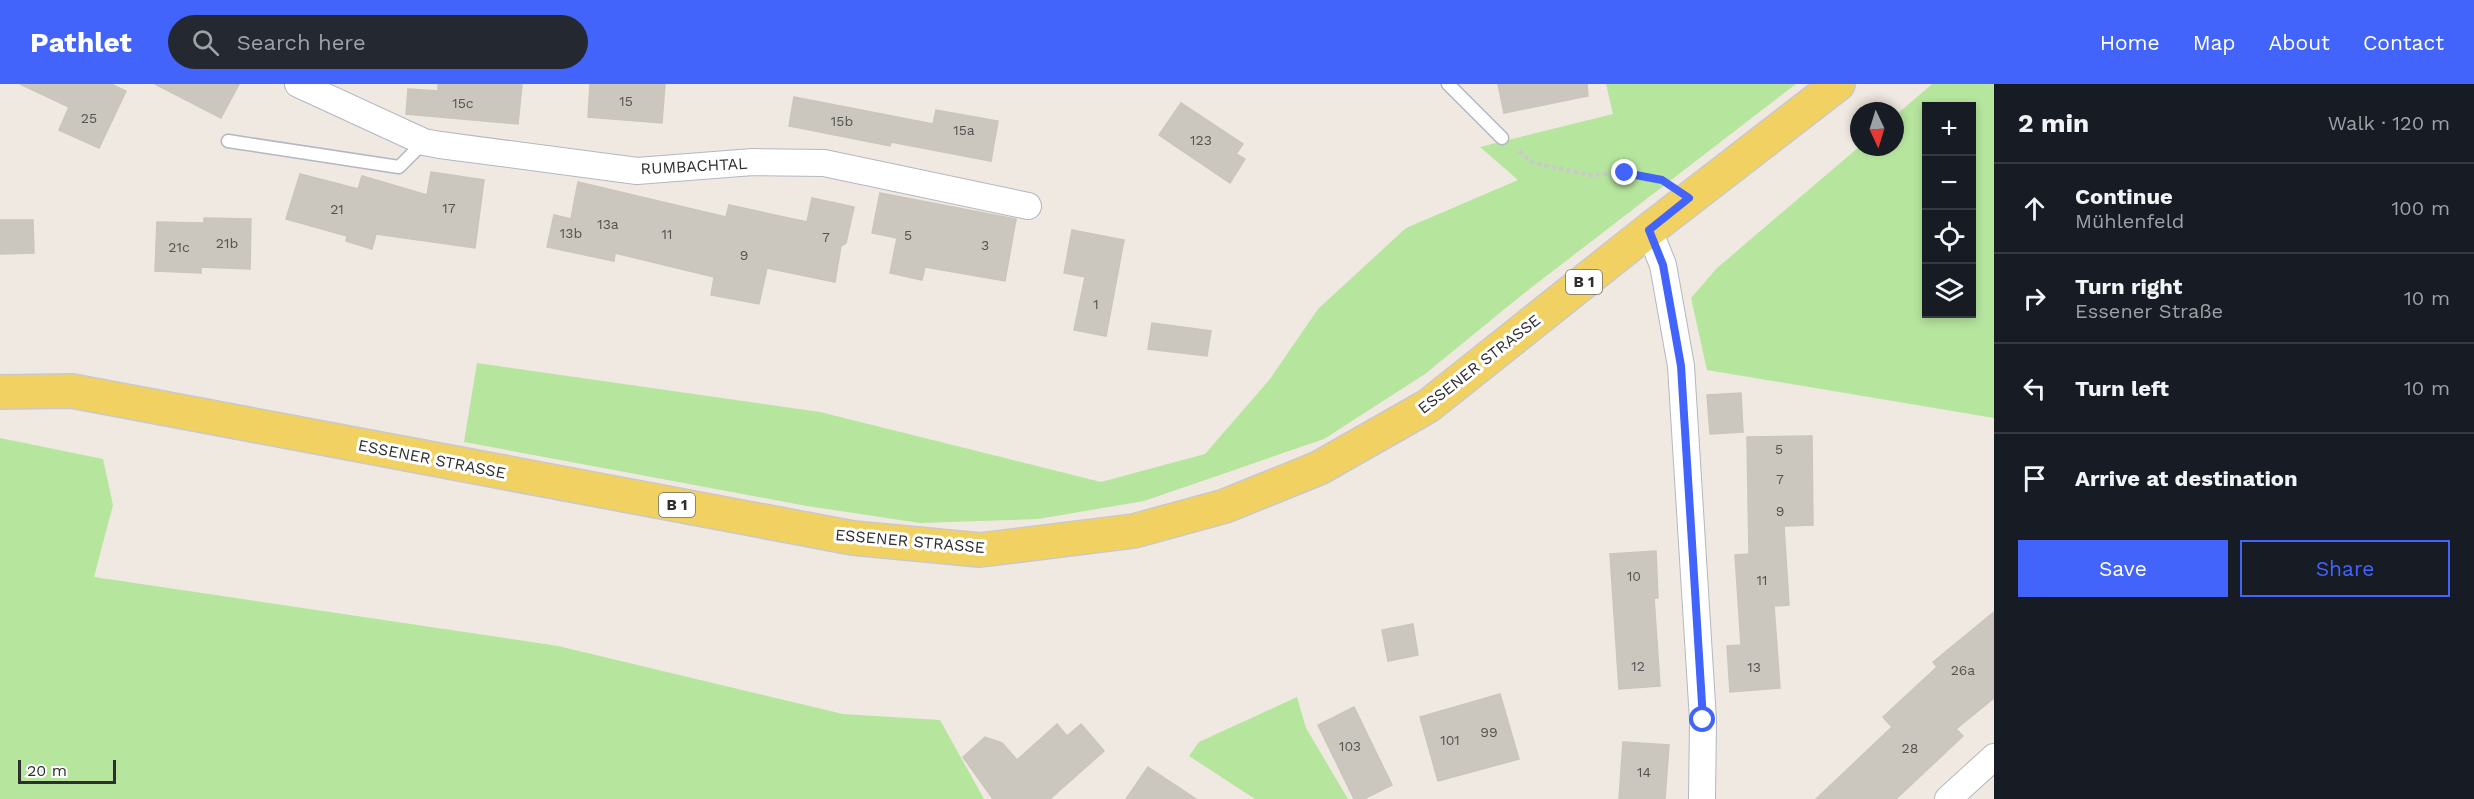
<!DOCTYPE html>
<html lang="en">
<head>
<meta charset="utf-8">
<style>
	:root { --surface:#171b24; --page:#242831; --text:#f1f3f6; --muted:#9ea1a6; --line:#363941; --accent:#4264fb }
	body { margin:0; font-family:"Work Sans",sans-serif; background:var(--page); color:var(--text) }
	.controls { position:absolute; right:18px; top:18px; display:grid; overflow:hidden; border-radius:0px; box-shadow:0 3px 9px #0003 }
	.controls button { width:54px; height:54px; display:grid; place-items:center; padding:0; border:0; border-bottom:2px solid var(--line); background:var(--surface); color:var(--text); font:30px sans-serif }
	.compass { position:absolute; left:1850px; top:18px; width:54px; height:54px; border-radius:50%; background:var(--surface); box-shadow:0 3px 9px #0003; rotate:176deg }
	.scale { position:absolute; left:18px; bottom:15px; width:98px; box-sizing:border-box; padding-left:6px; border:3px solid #2e2e2e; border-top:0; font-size:16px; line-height:21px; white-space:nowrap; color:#2e2e2e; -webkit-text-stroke:4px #fff; paint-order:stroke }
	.stop { position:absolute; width:18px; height:18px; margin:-14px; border:4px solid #4264fb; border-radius:50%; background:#fff }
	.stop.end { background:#4264fb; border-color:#fff; box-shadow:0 2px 6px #0008 }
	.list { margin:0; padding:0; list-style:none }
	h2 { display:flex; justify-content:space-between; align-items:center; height:78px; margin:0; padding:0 24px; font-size:26px }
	h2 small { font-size:20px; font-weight:400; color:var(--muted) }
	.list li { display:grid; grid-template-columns:39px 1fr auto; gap:18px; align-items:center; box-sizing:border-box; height:90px; padding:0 24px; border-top:2px solid var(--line) }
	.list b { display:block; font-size:22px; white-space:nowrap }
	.list p { margin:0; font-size:20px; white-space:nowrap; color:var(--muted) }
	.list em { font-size:20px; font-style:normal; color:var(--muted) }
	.actions { display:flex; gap:12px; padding:18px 24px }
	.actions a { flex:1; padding:14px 0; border:2px solid var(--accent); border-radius:0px; text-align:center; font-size:21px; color:var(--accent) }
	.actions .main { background:var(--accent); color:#fff }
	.icon { flex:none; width:33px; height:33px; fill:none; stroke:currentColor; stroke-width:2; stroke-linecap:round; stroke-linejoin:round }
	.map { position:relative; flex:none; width:1994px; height:715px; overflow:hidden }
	header { display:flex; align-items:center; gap:36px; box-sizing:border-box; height:84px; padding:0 30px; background:var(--accent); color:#fff }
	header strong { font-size:28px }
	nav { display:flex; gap:33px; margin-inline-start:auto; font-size:21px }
	.search { width:420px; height:54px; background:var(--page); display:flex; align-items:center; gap:15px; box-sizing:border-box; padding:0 21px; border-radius:33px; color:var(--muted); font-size:22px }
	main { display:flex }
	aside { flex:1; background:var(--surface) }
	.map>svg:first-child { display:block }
</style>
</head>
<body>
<header>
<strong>Pathlet</strong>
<div class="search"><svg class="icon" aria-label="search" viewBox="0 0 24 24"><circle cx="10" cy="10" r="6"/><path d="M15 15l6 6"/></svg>Search here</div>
<nav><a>Home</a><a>Map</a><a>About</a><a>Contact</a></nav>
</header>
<main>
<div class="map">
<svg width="1994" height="715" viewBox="0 0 1994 715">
	<rect width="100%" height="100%" fill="#efe9e1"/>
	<g fill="#b6e59e" fill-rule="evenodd">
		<path d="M1606 0H1796L1523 210 1425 290 1324 355 1144 417 1038 435 920 439 807 422 464 358 477 279 820 328 1101 398 1205 370 1270 295 1318 225 1406 144 1518 96 1480 63 1613 30Z"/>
		<path d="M1932 0H1994V334L1707 286 1691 214 1717 184 1859 63H1895V32ZM1926 22H1972V230H1926Z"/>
		<path d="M0 354 103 375 113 421 94 493 558 562 843 630 940 636 984 715H0Z"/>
		<path d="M1297 613 1306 644 1348 715H1255L1189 672 1199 658Z"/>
	</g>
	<g fill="#cbc7bf" stroke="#cbc5ba" stroke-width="1.5">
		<path d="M20 0H111L126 7 99 64 59 46 69 23Z"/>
		<path d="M155 0H239L221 34Z"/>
		<path d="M438 0H522L518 40 406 30 408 5 438 7Z"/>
		<path d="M590 0H665L662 39 588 33Z"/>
		<path d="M1498 0H1587L1588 12 1504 29Z"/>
		<path d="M794 13 933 40 936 26 998 37 991 77 891 58 890 62 789 42Z"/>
		<path d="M1181 19 1243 60 1236 70 1245 75 1230 99 1159 51Z"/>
		<path d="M431 88 484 96 475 164 376 150 372 165 346 157 347 152 286 135 300 90 358 105 362 92 427 111Z"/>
		<path d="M578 98 726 133 729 121 807 138 812 114 854 123 846 159 841 162 835 198 767 184 759 220 711 211 714 193 615 169 614 177 547 163 554 131 571 135Z"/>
		<path d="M880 109 1016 135 1005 197 925 183 922 196 890 189 897 154 872 149Z"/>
		<path d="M204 134 251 135 250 185 201 183V189L155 187 157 138 204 139Z"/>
		<path d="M0 136H33L34 169 0 170Z"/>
		<path d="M1072 146 1124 156 1106 252 1074 246 1085 193 1064 189Z"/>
		<path d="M1152 239 1211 247 1207 272 1148 265Z"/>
		<path d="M1741 309 1743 348 1710 350 1707 311Z"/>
		<path d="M1812 352 1813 441 1784 442 1789 521 1774 522 1780 604 1730 608 1727 562 1741 561 1735 471 1749 470 1747 353Z"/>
		<path d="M1656 467 1658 514H1654L1660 602 1619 605 1610 470Z"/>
		<path d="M1994 528V614L1956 645 1963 652 1896 715H1816L1892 643 1883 633 1937 583 1933 578Z"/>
		<path d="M1413 540 1418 571 1388 577 1382 546Z"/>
		<path d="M1500 610 1519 675 1438 697 1420 633Z"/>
		<path d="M1354 623 1392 701 1364 715H1354L1318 641Z"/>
		<path d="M1057 640 1067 652 1081 640 1104 667 1050 715H993L963 673 985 653 1002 659 1017 676Z"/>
		<path d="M1623 658 1669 661 1665 715H1619Z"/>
		<path d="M1148 683 1196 715H1126Z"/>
	</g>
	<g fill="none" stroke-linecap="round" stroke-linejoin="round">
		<g stroke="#b4b7c1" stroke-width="15">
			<g id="lane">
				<path d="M1448 0 1502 54"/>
				<path d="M228 57 399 83 424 58"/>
			</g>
		</g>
		<g stroke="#b4b7c1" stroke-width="28">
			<g id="street">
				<path d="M298 0 424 58 440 61 637 87 753 78 824 79 1028 122"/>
				<path d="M1649 146 1663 181 1681 282 1703 636 1702 715"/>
				<path d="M1948 715 1994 673"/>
			</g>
		</g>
		<g stroke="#c9c9c9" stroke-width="36">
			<path id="primary" d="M0 308 72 307 853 454 980 466 1134 447 1225 422 1319 384 1428 322 1649 146 1838 0"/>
		</g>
		<path stroke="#c9c9c9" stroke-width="4" stroke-dasharray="4.5 3" stroke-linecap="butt" d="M1519 67 1533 79 1590 91 1625 89 1661 96"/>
		<use href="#lane" stroke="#fff" stroke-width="12"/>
		<use href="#street" stroke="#fff" stroke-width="26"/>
		<use href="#primary" stroke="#f2d163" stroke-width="33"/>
	</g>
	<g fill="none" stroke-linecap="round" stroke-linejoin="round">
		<path stroke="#4264fb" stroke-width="8" d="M1625 89 1662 96 1689 114 1649 146 1663 181 1681 282 1703 636"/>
	</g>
	<g text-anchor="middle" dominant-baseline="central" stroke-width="6" stroke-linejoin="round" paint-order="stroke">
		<g font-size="14" fill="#555452">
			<text x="626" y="17">15</text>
			<text x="463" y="19">15c</text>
			<text x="89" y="34">25</text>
			<text x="842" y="37">15b</text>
			<text x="964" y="46">15a</text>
			<text x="1201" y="56">123</text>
			<text x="449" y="124">17</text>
			<text x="337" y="125">21</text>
			<text x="608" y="140">13a</text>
			<text x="571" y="149">13b</text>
			<text x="667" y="150">11</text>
			<text x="908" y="151">5</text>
			<text x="826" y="153">7</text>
			<text x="227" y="159">21b</text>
			<text x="985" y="161">3</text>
			<text x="179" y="163">21c</text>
			<text x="744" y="171">9</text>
			<text x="1096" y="220">1</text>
			<text x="1779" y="365">5</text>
			<text x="1780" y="395">7</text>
			<text x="1780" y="427">9</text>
			<text x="1634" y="492">10</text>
			<text x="1762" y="496">11</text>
			<text x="1638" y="582">12</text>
			<text x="1754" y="583">13</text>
			<text x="1963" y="586">26a</text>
			<text x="1489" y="648">99</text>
			<text x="1450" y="656">101</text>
			<text x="1350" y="662">103</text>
			<text x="1910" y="664">28</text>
			<text x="1644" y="688">14</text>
		</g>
		<g fill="#fff" stroke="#6d6d6d" stroke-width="1.5">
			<rect x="1566" y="186" width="36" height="24" rx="4.5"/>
			<rect x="659" y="409" width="36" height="24" rx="4.5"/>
		</g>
		<g font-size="15" font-weight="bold" fill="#2e2e2e">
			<text x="1584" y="198">B 1</text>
			<text x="677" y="421">B 1</text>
		</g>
		<g font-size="16" fill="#2e2e2e" stroke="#fff">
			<text transform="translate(694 82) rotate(-3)">RUMBACHTAL</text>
			<text transform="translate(1479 280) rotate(-38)">ESSENER STRASSE</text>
			<text transform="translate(432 375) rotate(11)">ESSENER STRASSE</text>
			<text transform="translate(910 457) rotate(5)">ESSENER STRASSE</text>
		</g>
	</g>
</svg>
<div class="controls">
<button>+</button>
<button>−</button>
<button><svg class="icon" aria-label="locate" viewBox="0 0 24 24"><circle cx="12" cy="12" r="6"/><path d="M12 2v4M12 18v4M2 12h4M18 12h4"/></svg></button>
<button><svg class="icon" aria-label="layers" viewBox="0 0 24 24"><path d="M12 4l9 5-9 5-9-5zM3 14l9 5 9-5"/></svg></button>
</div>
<svg class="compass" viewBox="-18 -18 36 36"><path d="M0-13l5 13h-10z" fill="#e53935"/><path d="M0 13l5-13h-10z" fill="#9ea1a6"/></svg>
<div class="scale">20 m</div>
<div class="stop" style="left:1703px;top:636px"></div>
<div class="stop end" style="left:1625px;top:89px"></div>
</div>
<aside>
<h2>2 min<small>Walk · 120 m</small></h2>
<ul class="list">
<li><svg class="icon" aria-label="ahead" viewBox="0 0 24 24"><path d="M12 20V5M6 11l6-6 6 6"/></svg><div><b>Continue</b><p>Mühlenfeld</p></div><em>100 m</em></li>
<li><svg class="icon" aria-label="right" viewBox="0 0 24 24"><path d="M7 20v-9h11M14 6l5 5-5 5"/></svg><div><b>Turn right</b><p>Essener Straße</p></div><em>10 m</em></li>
<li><svg class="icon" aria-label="left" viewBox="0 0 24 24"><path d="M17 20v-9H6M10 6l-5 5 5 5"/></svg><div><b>Turn left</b></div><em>10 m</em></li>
<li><svg class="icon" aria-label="arrive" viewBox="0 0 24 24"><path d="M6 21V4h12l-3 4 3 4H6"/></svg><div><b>Arrive at destination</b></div></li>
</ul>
<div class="actions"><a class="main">Save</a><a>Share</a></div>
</aside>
</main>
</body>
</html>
